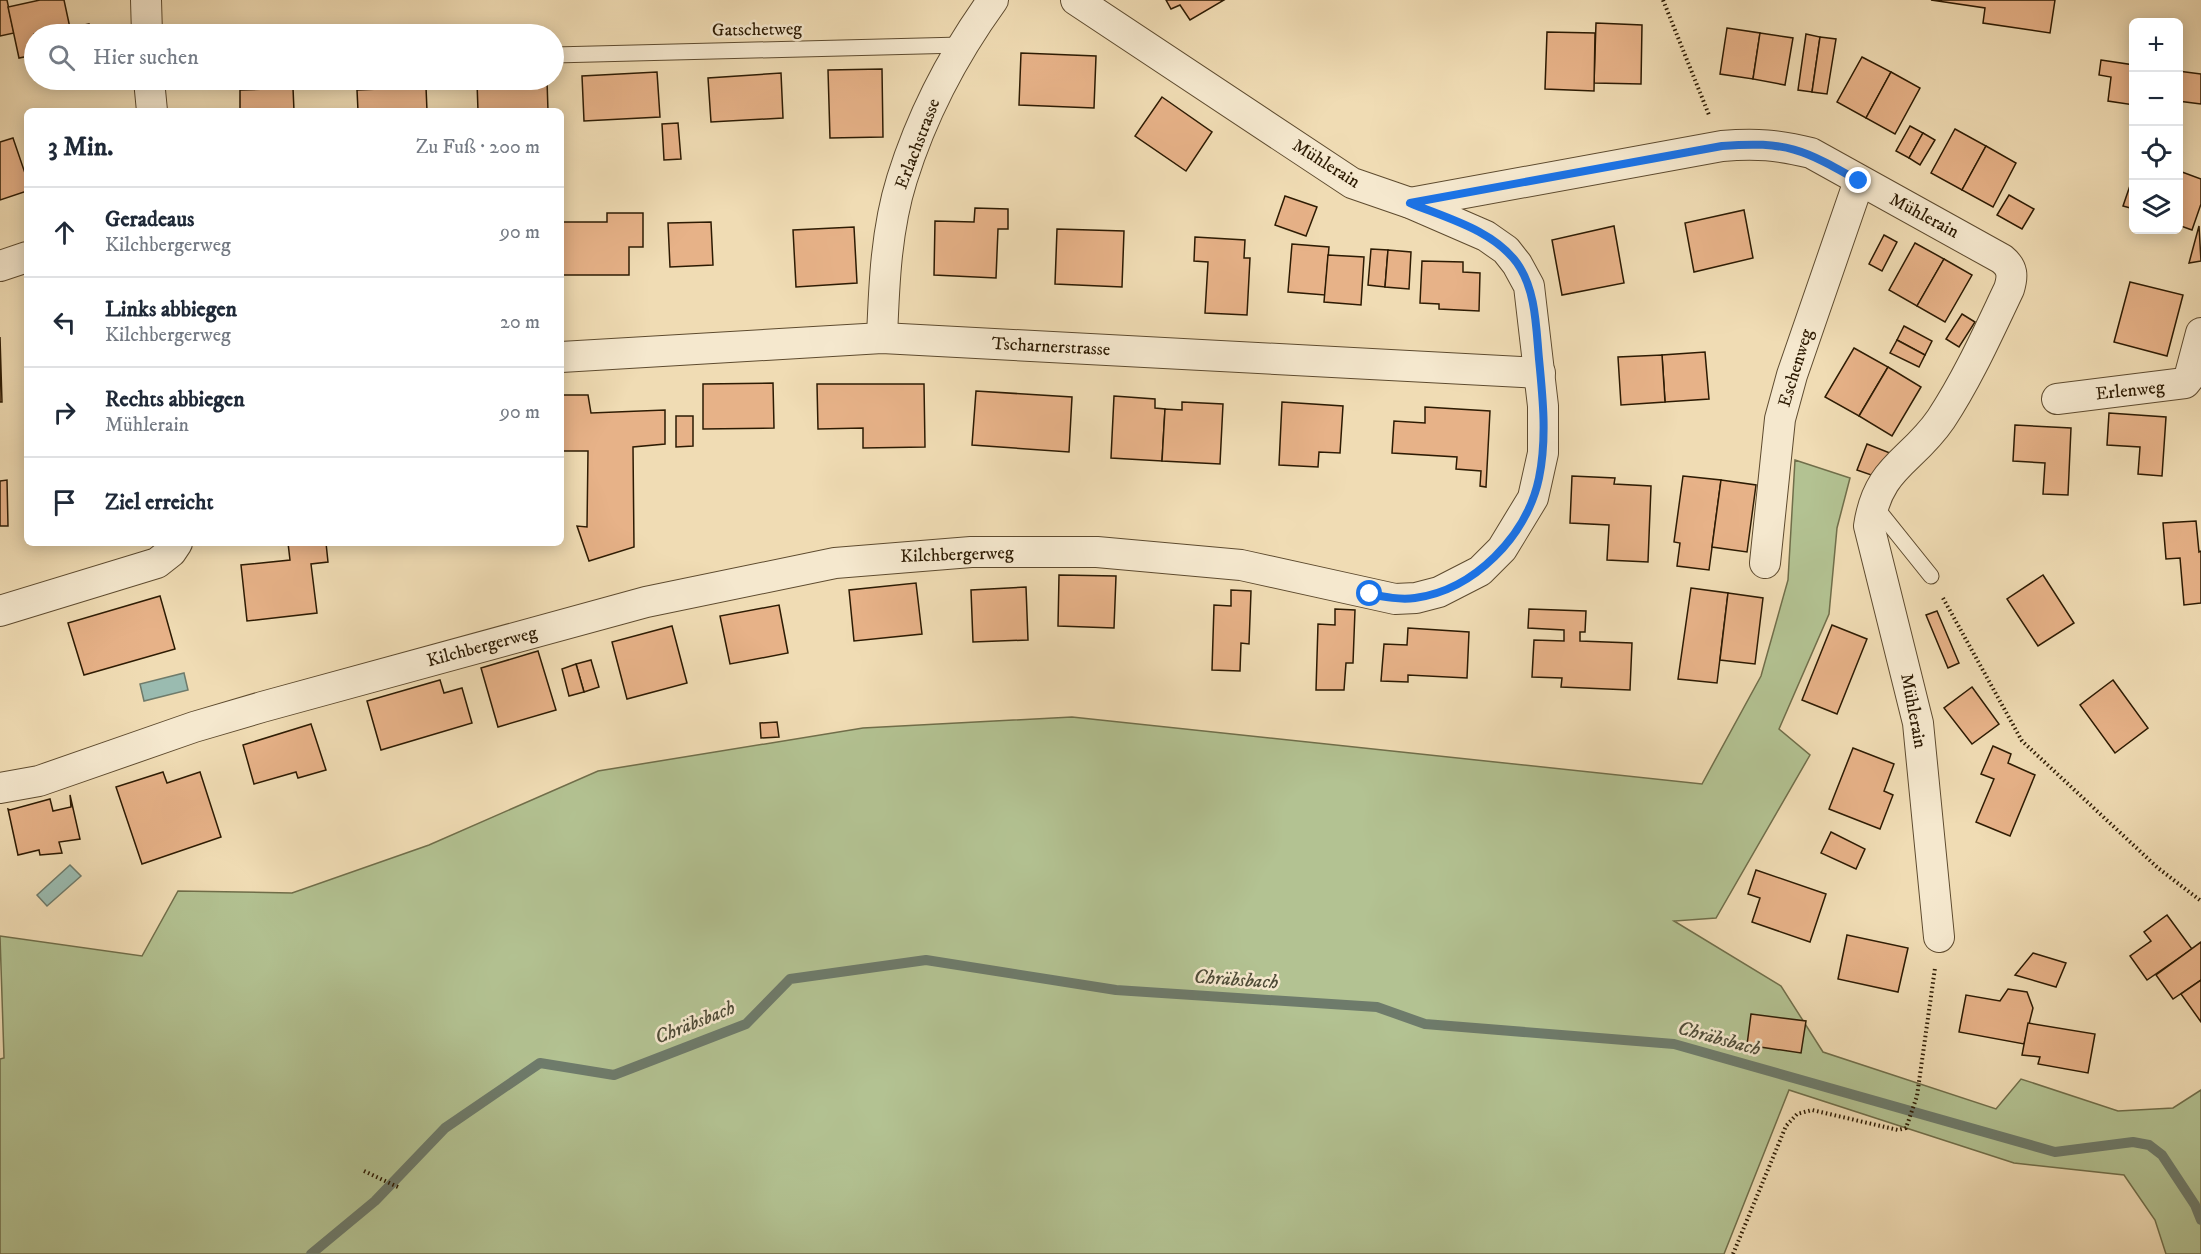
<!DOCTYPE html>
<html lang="de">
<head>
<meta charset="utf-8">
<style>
	:root { --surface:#fff; --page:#f6f6f7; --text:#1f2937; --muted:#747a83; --line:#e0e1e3 }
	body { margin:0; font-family:"IM FELL DW Pica",serif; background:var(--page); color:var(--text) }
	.controls { position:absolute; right:18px; top:18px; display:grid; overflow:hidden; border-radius:9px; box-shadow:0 3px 15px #0003 }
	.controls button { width:54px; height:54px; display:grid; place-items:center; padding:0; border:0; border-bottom:2px solid var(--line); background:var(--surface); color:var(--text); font:30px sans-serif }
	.stop { position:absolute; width:18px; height:18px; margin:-14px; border:4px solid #1a73e8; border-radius:50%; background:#fff }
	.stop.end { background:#1a73e8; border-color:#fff; box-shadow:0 2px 6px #0008 }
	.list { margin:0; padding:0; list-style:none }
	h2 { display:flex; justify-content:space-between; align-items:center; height:78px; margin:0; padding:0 24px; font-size:26px }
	h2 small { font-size:20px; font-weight:400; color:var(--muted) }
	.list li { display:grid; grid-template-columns:39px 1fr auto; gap:18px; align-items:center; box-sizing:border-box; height:90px; padding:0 24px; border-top:2px solid var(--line) }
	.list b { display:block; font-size:22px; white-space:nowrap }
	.list p { margin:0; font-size:20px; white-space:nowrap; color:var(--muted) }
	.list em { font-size:20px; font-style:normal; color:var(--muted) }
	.icon { flex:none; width:33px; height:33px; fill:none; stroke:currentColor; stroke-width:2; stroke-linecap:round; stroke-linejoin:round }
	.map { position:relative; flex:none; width:2201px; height:1254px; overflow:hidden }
	.search { position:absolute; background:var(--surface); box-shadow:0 3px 15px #0003; left:24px; top:24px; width:540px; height:66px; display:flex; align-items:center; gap:15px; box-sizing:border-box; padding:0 21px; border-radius:33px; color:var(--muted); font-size:22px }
	.panel { position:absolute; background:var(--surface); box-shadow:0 3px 15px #0003; left:24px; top:108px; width:540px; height:438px; border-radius:9px }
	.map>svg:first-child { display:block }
</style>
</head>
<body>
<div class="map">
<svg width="2201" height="1254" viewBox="0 0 2201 1254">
	<rect width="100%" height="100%" fill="#f0dcb4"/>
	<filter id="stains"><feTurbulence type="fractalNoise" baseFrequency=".00333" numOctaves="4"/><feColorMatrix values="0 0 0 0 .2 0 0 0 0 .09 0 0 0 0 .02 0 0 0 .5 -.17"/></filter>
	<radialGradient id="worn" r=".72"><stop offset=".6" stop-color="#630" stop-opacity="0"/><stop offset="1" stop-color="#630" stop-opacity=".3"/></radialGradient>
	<path fill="#b3c292" stroke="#706e4a" stroke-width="1.5" d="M1795 460 1850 478 1837 528 1829 614 1779 729 1810 755 1716 918 1674 921 1781 986 1823 1052 1996 1109 2021 1079 2118 1111 2173 1108 2201 1090V1254H2166L2155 1220 2124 1175 2014 1163 1789 1090 1724 1254H0V1059L4 1058 0 936 142 956 178 891 292 893 429 845 598 771 863 728 1072 717 1702 784 1761 676 1788 580Z"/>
	<g fill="#9abbb0" stroke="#6e7b6b" stroke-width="1.5">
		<path d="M184 673 188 690 144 701 140 684Z"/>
		<path d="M70 865 81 876 47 906 37 895Z"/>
	</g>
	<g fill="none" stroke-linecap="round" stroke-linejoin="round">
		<path stroke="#6e7b6b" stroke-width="10" d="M311 1254 375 1201 445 1128 540 1063 614 1075 746 1024 790 979 926 960 1116 990 1377 1007 1425 1024 1674 1044 2055 1152 2133 1142 2149 1145 2162 1155 2195 1205 2201 1220"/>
	</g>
	<g fill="#e7b288" stroke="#2d1b03" stroke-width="1.5">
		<path d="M0 0H7L14 33 0 36Z"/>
		<path d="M64 0 70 28 34 34V55L19 58 8 7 40 0Z"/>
		<path d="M1166 0H1224L1190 20 1180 5 1171 9Z"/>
		<path d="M1931 0H2055L2050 33 1983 23 1985 8Z"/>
		<path d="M1596 23 1642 25 1641 84 1594 83Z"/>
		<path d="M89 24 91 34H54L53 32Z"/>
		<path d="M1727 28 1760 33 1753 79 1720 74Z"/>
		<path d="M1547 32 1595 33 1594 91 1545 89Z"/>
		<path d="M1760 33 1793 38 1785 85 1753 79Z"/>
		<path d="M1806 34 1820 37 1812 92 1798 90Z"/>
		<path d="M1820 37 1836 39 1827 94 1812 92Z"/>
		<path d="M1021 53 1096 56 1094 108 1019 105Z"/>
		<path d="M1862 57 1891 72 1866 118 1837 102Z"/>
		<path d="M2101 60 2134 65V105L2108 101 2111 77 2099 75Z"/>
		<path d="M882 69 883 137 830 138 828 70Z"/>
		<path d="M2178 71 2201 74V104L2178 101Z"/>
		<path d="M657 72 660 117 584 121 582 76Z"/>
		<path d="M1891 72 1920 88 1895 134 1866 118Z"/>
		<path d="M781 73 783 118 711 122 708 78Z"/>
		<path d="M547 80 548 111H478L477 82Z"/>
		<path d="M426 87 427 111H358L357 90Z"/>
		<path d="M293 88 294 111H240V90Z"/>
		<path d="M1162 97 1212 132 1186 171 1135 136Z"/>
		<path d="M678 123 681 159 664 160 662 124Z"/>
		<path d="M1910 126 1923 133 1909 158 1896 151Z"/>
		<path d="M1955 129 1986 146 1962 190 1931 173Z"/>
		<path d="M1923 133 1935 140 1920 165 1909 158Z"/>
		<path d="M13 138 27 179V191L0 200V142Z"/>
		<path d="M1986 146 2016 163 1993 207 1962 190Z"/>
		<path d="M2182 172 2201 179V204L2192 230 2178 225V183Z"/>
		<path d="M2134 174V209L2123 206Z"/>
		<path d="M2009 195 2034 209 2022 229 1997 215Z"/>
		<path d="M1285 196 1317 207 1306 236 1275 225Z"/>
		<path d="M975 208 1008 209V229H998L996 278 934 275 935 221 974 222Z"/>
		<path d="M1744 210 1753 258 1694 272 1685 223Z"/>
		<path d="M607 213H643V247H629V275H561V222H607Z"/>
		<path d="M711 222 713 265 670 267 668 223Z"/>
		<path d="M1614 226 1624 283 1562 295 1552 240Z"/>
		<path d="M2199 226 2201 261 2189 263Z"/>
		<path d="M854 227 857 283 796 287 793 230Z"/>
		<path d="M1057 229 1124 231 1122 287 1055 284Z"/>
		<path d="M1884 235 1897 242 1882 271 1869 264Z"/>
		<path d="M1195 237 1245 240 1244 258H1250L1247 315 1205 313 1208 262 1194 261Z"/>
		<path d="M1915 243 1944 259 1917 306 1889 290Z"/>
		<path d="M1292 244 1329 247 1325 295 1288 292Z"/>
		<path d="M1371 249 1388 250 1385 287 1368 285Z"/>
		<path d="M1388 250 1411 252 1409 289 1385 287Z"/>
		<path d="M1328 255 1364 257 1361 305 1324 302Z"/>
		<path d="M1944 259 1972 275 1945 322 1917 306Z"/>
		<path d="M1422 261 1463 262V272L1480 273 1479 311 1439 309V304L1420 303Z"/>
		<path d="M2130 282 2183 295 2167 356 2114 342Z"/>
		<path d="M1962 314 1975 322 1959 347 1946 339Z"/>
		<path d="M1904 326 1932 341 1925 355 1897 340Z"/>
		<path d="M0 337 2 402H0Z"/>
		<path d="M1897 340 1925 355 1919 367 1890 353Z"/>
		<path d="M1854 348 1888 367 1859 416 1825 397Z"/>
		<path d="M1705 352 1709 399 1665 402 1662 355Z"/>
		<path d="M1662 355 1665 402 1621 405 1618 357Z"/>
		<path d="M1888 367 1921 387 1892 436 1859 416Z"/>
		<path d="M773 383 774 428 703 429V384Z"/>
		<path d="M817 384H924L925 447 863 448V428L818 429Z"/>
		<path d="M976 391 1072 397 1069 452 972 445Z"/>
		<path d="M561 395H588L591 413 665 410V444L633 447 634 547 589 561 577 526 587 527 588 451H561Z"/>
		<path d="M1114 396 1155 399V408L1165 409 1162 461 1111 458Z"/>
		<path d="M1182 402 1223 404 1220 464 1162 461 1165 409 1182 410Z"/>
		<path d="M1282 402 1343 406 1340 453 1319 452 1318 467 1279 465Z"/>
		<path d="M1425 407 1490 411 1486 487 1480 486 1481 471 1456 469 1457 457 1392 453 1394 421 1425 423Z"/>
		<path d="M2109 413 2166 417 2162 476 2138 474 2140 447 2107 445Z"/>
		<path d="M676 416H693V446L676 447Z"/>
		<path d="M2015 425 2071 428 2068 495 2043 494 2045 463 2013 461Z"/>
		<path d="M1867 444 1895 455 1874 476 1857 470Z"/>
		<path d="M1572 476 1615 478 1614 484 1651 486 1648 562 1607 560 1609 525 1570 523Z"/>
		<path d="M1683 476 1721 480 1709 570 1677 566 1680 543 1674 542Z"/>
		<path d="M7 480 8 526H0V481Z"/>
		<path d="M1721 480 1756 485 1747 552 1712 547Z"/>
		<path d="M2196 521 2199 552 2201 551V603L2184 605 2180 558 2166 559 2163 523Z"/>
		<path d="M288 543H326L328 562 311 564 317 613 247 621 241 565 290 560Z"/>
		<path d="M1059 575 1116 576 1114 628 1058 626Z"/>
		<path d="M2043 575 2074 623 2038 646 2007 599Z"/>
		<path d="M916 583 922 634 854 641 849 590Z"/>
		<path d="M1026 587 1028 640 973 642 971 590Z"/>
		<path d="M1691 588 1728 593 1717 683 1678 679Z"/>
		<path d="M1231 590 1251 591 1249 644 1241 643 1240 671 1212 670 1214 605 1231 606Z"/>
		<path d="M1728 593 1763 598 1755 664 1720 660Z"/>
		<path d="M160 596 175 649 84 675 68 623Z"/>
		<path d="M779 605 788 653 730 664 720 616Z"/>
		<path d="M1335 609 1355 610 1353 663H1346L1344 690H1316L1318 624 1335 625Z"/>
		<path d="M1529 609 1586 611 1585 632H1580V641L1632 643 1630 690 1561 687 1562 678 1532 677 1534 640 1564 641V630L1528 628Z"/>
		<path d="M1937 611 1959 663 1948 668 1926 615Z"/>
		<path d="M1832 625 1867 639 1837 714 1802 700Z"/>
		<path d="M672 626 687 683 627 699 612 642Z"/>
		<path d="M1408 628 1469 632 1467 678 1408 675V682L1381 681 1384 644 1407 645Z"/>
		<path d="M538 651 556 710 498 727 481 668Z"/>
		<path d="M591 660 599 687 584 692 576 664Z"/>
		<path d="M576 664 584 692 569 696 562 669Z"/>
		<path d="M440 680 444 693 462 688 472 723 381 750 367 701Z"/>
		<path d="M2113 680 2148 728 2115 753 2080 705Z"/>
		<path d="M1972 687 1999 724 1972 744 1944 708Z"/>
		<path d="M777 722 779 737 761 738 760 723Z"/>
		<path d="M311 724 326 770 298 778 296 772 254 784 243 745Z"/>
		<path d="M1993 746 2011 754 2008 763 2035 775 2010 836 1976 822 1994 779 1981 774Z"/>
		<path d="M1853 748 1894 764 1884 791 1893 795 1880 829 1829 809Z"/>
		<path d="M163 772 167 783 200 772 221 837 142 864 116 787Z"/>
		<path d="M70 795 80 839 59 842 62 853 40 855 39 850 18 855 8 809 10 810 50 799 53 811 71 807Z"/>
		<path d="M1831 832 1865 849 1856 869 1821 853Z"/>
		<path d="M1756 870 1826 894 1810 942 1752 922 1760 898 1748 894Z"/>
		<path d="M2167 915 2192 949 2147 980 2130 956 2151 941 2144 932Z"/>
		<path d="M1847 935 1908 948 1898 992 1838 979Z"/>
		<path d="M2201 942V980L2173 999 2156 975Z"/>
		<path d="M2033 953 2066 963 2056 987 2015 975Z"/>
		<path d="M2201 980V1022L2181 994Z"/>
		<path d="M2008 989 2027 992 2033 1008 2024 1044 1959 1032 1966 995 2000 1001Z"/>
		<path d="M1751 1014 1806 1021 1801 1053 1747 1045Z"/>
		<path d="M2028 1023 2095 1034 2088 1073 2038 1064 2040 1057 2022 1055Z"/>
	</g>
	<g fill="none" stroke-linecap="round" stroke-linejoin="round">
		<g stroke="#5e4b2f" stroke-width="17">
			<g id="service">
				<path d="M554 55 961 45"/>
				<path d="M1874 505 1931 576"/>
			</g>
		</g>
		<g stroke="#5e4b2f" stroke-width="32">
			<g id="minor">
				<path d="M146 0 147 34"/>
				<path d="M149 80 152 111"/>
				<path d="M1410 203 1722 146C1756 143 1778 145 1811 153L2002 259C2013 268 2013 276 2009 289 1988 333 1968 378 1941 419 1911 463 1878 466 1869 526L1918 723 1939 937"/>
				<path d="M0 266 27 257"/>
				<path d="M882 338C884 285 886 230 902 179 922 115 954 54 993 0"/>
				<path d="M561 357 882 338 1540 373"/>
				<path d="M2057 399 2185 383 2189 378 2201 333"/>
				<path d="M1765 563 1780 419 1792 375 1859 181"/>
				<path d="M0 611 157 563 171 552 177 543"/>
				<path d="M0 788 39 781 194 727 262 707 646 602 835 563 971 552H1097L1241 565 1395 599 1416 598 1439 592 1480 571 1502 549 1533 498 1543 453V406L1529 286 1517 264 1506 250 1486 236 1410 203 1352 183 1076 0"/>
			</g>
		</g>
		<g stroke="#2d1b03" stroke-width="4" stroke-dasharray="1.5 3" stroke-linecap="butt">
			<path d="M1663 0 1709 115"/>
			<path d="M1943 598 2022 741 2158 868 2201 901"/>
			<path d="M364 1171 400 1188"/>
			<path d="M1733 1254 1786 1126 1797 1114 1812 1110 1898 1130 1906 1128 1917 1096 1935 968"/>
		</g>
		<use href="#service" stroke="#f5e8ce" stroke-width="15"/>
		<use href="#minor" stroke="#f5e8ce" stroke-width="30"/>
	</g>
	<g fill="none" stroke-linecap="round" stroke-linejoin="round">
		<path stroke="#1a73e8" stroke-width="8" d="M1370 594C1385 597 1400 600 1415 598 1474 590 1527 536 1539 478 1547 439 1543 399 1539 359 1536 327 1536 290 1517 263 1493 230 1446 218 1410 203L1722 146C1787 141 1803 149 1859 181"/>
	</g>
	<g text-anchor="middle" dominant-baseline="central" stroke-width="5" stroke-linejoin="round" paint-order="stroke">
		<g font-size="18" fill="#2d1b03" stroke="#f5e8ce">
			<text transform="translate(757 30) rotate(-1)">Gatschetweg</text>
			<text transform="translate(918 144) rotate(-69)">Erlachstrasse</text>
			<text transform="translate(1326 164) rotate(32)">Mühlerain</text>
			<text transform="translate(1924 216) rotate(28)">Mühlerain</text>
			<text transform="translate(1051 347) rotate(3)">Tscharnerstrasse</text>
			<text transform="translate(1796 368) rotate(-73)">Eschenweg</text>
			<text transform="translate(2130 391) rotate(-6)">Erlenweg</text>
			<text transform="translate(957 555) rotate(-2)">Kilchbergerweg</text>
			<text transform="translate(482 647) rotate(-15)">Kilchbergerweg</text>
			<text transform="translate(1913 711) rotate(79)">Mühlerain</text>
		</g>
		<g font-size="20" font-style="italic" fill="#4e4b37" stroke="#f5e8ce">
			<text transform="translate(1236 980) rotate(4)">Chräbsbach</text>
			<text transform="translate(695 1023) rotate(-22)">Chräbsbach</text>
			<text transform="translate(1719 1039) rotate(15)">Chräbsbach</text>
		</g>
	</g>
	<rect width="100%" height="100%" filter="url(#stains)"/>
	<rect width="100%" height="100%" fill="url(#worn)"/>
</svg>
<div class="controls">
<button>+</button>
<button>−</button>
<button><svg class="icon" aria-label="locate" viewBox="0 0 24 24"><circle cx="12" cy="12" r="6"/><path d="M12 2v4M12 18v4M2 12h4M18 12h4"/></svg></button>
<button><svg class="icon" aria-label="layers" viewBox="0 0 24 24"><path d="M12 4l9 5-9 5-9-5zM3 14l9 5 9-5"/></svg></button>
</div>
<div class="stop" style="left:1370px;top:594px"></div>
<div class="stop end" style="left:1859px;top:181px"></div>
<div class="search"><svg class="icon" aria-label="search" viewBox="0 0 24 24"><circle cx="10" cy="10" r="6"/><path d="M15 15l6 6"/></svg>Hier suchen</div>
<section class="panel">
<h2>3 Min.<small>Zu Fuß · 200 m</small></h2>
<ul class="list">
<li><svg class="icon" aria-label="ahead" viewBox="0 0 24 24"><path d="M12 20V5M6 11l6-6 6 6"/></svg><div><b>Geradeaus</b><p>Kilchbergerweg</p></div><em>90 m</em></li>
<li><svg class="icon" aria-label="left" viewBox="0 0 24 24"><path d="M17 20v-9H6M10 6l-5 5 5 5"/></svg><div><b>Links abbiegen</b><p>Kilchbergerweg</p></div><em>20 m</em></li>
<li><svg class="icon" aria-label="right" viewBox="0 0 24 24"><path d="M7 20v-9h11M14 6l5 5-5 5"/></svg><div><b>Rechts abbiegen</b><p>Mühlerain</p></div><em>90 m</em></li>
<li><svg class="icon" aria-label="arrive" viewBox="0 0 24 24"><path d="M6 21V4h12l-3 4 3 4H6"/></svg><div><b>Ziel erreicht</b></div></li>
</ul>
</section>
</div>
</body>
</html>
